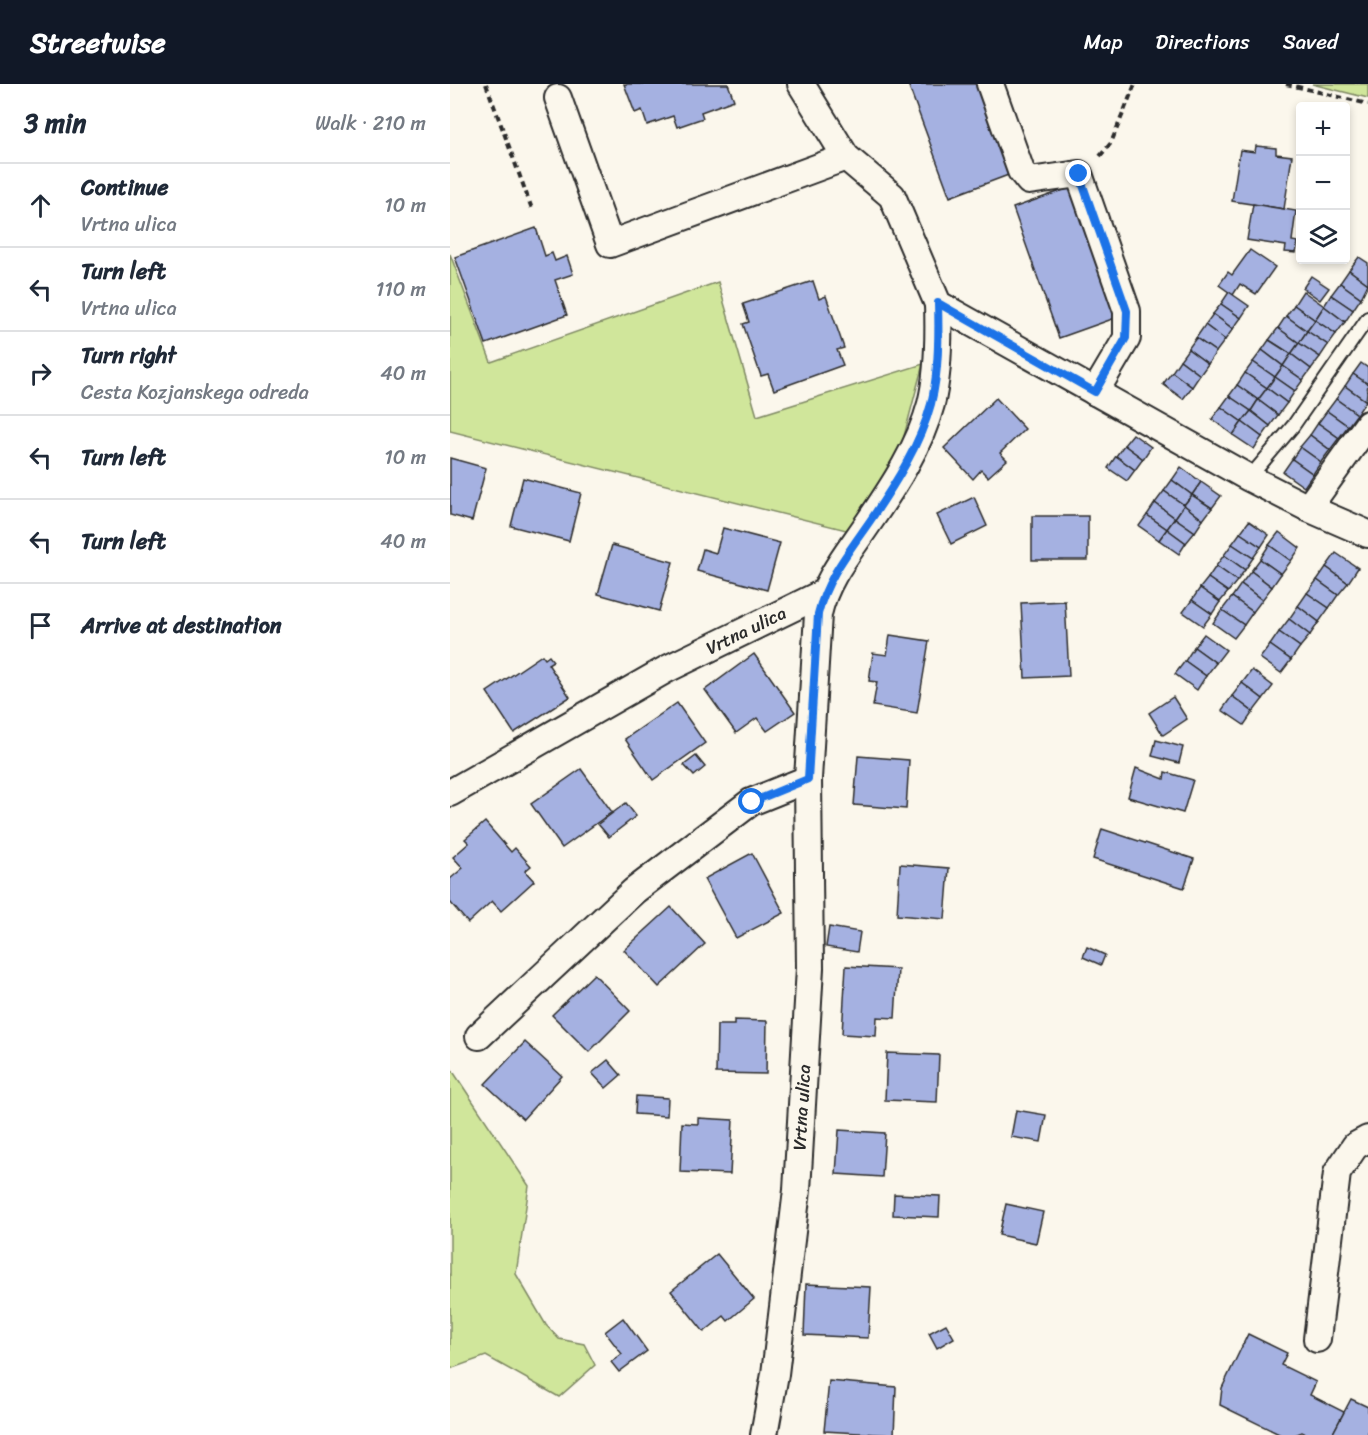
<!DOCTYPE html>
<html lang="en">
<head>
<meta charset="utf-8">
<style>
	:root { --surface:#fff; --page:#f2f2f3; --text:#1f2937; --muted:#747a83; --line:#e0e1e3; --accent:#111827 }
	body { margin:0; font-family:Sriracha,sans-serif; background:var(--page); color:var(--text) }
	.controls { position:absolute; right:18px; top:18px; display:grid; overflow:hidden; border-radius:6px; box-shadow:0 3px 9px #0003 }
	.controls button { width:54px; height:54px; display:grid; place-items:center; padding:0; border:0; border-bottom:2px solid var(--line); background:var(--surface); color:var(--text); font:30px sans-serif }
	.stop { position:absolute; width:18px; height:18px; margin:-14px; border:4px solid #1a73e8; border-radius:50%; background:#fff }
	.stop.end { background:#1a73e8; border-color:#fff; box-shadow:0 2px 6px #0008 }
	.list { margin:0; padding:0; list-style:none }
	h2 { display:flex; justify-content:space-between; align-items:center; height:78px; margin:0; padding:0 24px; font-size:26px }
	h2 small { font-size:20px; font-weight:400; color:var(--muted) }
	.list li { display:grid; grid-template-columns:39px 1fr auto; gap:18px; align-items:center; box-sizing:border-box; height:84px; padding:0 24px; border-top:2px solid var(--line) }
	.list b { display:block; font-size:22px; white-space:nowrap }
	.list p { margin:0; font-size:20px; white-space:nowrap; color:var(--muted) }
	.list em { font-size:20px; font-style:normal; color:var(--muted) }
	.icon { flex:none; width:33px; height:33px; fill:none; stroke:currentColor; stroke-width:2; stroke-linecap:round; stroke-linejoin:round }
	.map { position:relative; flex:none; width:918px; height:1351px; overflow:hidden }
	header { display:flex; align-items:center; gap:36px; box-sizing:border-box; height:84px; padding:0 30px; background:var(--accent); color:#fff }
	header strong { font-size:28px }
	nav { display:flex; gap:33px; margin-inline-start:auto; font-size:21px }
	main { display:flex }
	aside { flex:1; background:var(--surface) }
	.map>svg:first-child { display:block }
</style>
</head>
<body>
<header>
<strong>Streetwise</strong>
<nav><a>Map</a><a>Directions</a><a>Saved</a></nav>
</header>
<main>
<aside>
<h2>3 min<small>Walk · 210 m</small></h2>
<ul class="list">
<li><svg class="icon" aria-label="ahead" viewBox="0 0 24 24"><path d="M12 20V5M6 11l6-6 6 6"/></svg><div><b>Continue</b><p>Vrtna ulica</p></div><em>10 m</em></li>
<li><svg class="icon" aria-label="left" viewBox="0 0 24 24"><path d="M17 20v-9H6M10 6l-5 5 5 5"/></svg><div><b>Turn left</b><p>Vrtna ulica</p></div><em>110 m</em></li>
<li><svg class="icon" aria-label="right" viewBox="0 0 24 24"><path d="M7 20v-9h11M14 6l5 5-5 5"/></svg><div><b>Turn right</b><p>Cesta Kozjanskega odreda</p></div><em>40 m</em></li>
<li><svg class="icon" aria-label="left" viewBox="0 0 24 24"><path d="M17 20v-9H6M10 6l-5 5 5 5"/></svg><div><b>Turn left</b></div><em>10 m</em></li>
<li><svg class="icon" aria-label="left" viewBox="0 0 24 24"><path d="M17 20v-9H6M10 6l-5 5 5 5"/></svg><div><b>Turn left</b></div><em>40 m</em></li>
<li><svg class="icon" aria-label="arrive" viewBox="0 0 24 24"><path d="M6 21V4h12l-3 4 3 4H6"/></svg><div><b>Arrive at destination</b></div></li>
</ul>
</aside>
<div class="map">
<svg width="918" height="1351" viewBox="0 0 918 1351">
	<rect width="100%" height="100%" fill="#fbf7ec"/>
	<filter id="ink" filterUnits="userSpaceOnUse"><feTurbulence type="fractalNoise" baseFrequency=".0167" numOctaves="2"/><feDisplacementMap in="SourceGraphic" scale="12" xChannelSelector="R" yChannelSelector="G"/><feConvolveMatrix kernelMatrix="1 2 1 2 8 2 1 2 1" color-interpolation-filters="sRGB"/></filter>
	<g filter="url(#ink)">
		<g fill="#d0e69b" stroke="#7e8863" stroke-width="1.5">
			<path d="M862 0H918V14Z"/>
			<path d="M0 170 41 278 268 198 307 332 473 280 448 375 404 448 0 347Z"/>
			<path d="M0 983 79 1102 66 1190 96 1241 109 1255 134 1260 145 1281 109 1313 36 1272 0 1285Z"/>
		</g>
		<g fill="#a5b1e1" stroke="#2b2b2b" stroke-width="1.5">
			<path d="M174 0H278L284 16 251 28 253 34 227 43 223 32 197 41 192 26 185 29Z"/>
			<path d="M458 0H528L561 90 500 113Z"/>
			<path d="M806 62 826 64V70L842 72 834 125 782 117 790 66 805 68Z"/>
			<path d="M622 103 668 233 609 254 563 124Z"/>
			<path d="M803 120 846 127 842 157 848 158 846 169 835 168 836 162 797 156Z"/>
			<path d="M86 144 95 172 102 169 105 177 117 172 123 190 105 196 117 231 36 260 5 173Z"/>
			<path d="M800 166 825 183 806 210 790 200 783 211 769 201 778 188 782 191Z"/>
			<path d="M909 173 918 179V200L899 186Z"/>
			<path d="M899 186 918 200 911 214 890 199Z"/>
			<path d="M861 192 879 204 870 216 853 204Z"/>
			<path d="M363 197 369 215 376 212 394 264 387 266 393 281 324 306 318 290 311 292 293 240 299 238 293 220Z"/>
			<path d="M890 199 911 214 903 226 881 211Z"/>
			<path d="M853 207 874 222 865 236 844 221Z"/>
			<path d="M779 208 799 222 791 234 771 220Z"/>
			<path d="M881 211 903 226 895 238 874 222Z"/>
			<path d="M771 220 791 234 783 245 763 230Z"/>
			<path d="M844 221 865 236 857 247 836 232Z"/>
			<path d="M874 222 895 238 886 250 865 236Z"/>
			<path d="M763 230 783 245 775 256 755 241Z"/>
			<path d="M836 232 857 247 849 259 828 244Z"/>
			<path d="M865 236 886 250 878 261 857 247Z"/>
			<path d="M755 241 775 256 766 268 746 254Z"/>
			<path d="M828 244 849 259 841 270 819 256Z"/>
			<path d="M857 247 878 261 870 273 849 259Z"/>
			<path d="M746 254 766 268 758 280 738 265Z"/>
			<path d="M819 256 841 270 833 282 812 266Z"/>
			<path d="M849 259 870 273 861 285 841 270Z"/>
			<path d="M738 265 758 280 750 291 730 276Z"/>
			<path d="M812 266 833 282 825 293 803 278Z"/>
			<path d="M841 270 861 285 853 296 833 282Z"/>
			<path d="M730 276 750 291 742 303 722 288Z"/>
			<path d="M803 278 825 293 817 304 795 289Z"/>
			<path d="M911 279 918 284V300L903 290Z"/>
			<path d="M833 282 853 296 845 307 825 293Z"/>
			<path d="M722 288 742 303 733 315 713 300Z"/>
			<path d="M795 289 817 304 808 316 787 301Z"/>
			<path d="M903 290 918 300 916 317 895 302Z"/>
			<path d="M825 293 845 307 837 319 817 304Z"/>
			<path d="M787 301 808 316 801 327 779 312Z"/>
			<path d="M895 302 916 317 907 330 886 315Z"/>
			<path d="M817 304 837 319 828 331 808 316Z"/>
			<path d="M779 312 801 327 792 338 771 323Z"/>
			<path d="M546 314 575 345 550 369 557 376 538 393 531 386 523 395 494 364Z"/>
			<path d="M886 315 907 330 898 342 877 327Z"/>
			<path d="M808 316 828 331 820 342 801 327Z"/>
			<path d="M771 323 792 338 783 351 762 335Z"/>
			<path d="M801 327 820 342 812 353 792 338Z"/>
			<path d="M877 327 898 342 889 354 868 339Z"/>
			<path d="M792 338 812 353 804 365 783 351Z"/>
			<path d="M868 339 889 354 880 366 860 351Z"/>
			<path d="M683 350 701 363 693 375 674 361Z"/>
			<path d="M860 351 880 366 871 378 850 363Z"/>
			<path d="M674 361 693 375 685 386 666 372Z"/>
			<path d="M850 363 871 378 863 390 842 375Z"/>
			<path d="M666 372 685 386 677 397 658 384Z"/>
			<path d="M0 374 36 384 22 437 0 431Z"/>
			<path d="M842 375 863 390 854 403 833 388Z"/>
			<path d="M731 383 751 398 742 411 722 396Z"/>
			<path d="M73 394 131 409 119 457 61 442Z"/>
			<path d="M722 396 742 411 734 421 714 407Z"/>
			<path d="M751 398 771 412 762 424 742 411Z"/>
			<path d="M714 407 734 421 725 434 705 419Z"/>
			<path d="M742 411 762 424 753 436 734 421Z"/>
			<path d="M524 413 537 442 501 460 487 431Z"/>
			<path d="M705 419 725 434 717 445 697 431Z"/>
			<path d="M734 421 753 436 745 448 725 434Z"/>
			<path d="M697 431 717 445 709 456 689 442Z"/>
			<rect x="582" y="432" width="56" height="44"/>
			<path d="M725 434 745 448 736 459 717 445Z"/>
			<path d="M799 437 819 451 811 463 790 449Z"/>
			<path d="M273 444 330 459 317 506 247 487 253 465 266 469Z"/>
			<path d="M717 445 736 459 729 470 709 456Z"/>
			<path d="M829 448 850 464 841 477 819 461Z"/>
			<path d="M790 449 811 463 803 474 782 460Z"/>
			<path d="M782 460 803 474 795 486 774 471Z"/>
			<path d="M162 461 223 478 209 527 148 510Z"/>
			<path d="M819 461 841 477 831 490 810 475Z"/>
			<path d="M886 469 908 484 898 499 876 483Z"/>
			<path d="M774 471 795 486 787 497 766 482Z"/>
			<path d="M810 475 831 490 822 503 801 487Z"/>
			<path d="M766 482 787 497 778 508 758 494Z"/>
			<path d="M876 483 898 499 888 511 867 496Z"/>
			<path d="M801 487 822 503 812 516 791 500Z"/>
			<path d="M758 494 778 508 770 518 750 504Z"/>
			<path d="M867 496 888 511 879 524 857 509Z"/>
			<path d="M791 500 812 516 803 528 782 513Z"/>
			<path d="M750 504 770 518 762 530 742 516Z"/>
			<path d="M857 509 879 524 869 538 848 522Z"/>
			<path d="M782 513 803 528 794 541 772 526Z"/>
			<path d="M742 516 762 530 753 542 733 528Z"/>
			<path d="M615 517 619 592 575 594 571 519Z"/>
			<path d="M848 522 869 538 860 551 839 535Z"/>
			<path d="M772 526 794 541 784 554 763 539Z"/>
			<path d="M839 535 860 551 850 563 829 548Z"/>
			<path d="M829 548 850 563 841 576 820 561Z"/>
			<path d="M754 550 776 566 766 579 744 563Z"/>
			<path d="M440 551 479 557 467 629 423 622 427 598 419 597 423 569 437 571Z"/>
			<path d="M820 561 841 576 831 589 810 574Z"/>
			<path d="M744 563 766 579 756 592 735 577Z"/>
			<path d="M304 570 345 628 317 647 307 634 286 649 255 606Z"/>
			<path d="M92 571 95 575 99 572 103 577 98 580 120 613 64 649 37 608Z"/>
			<path d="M735 577 756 592 747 606 725 590Z"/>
			<path d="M802 586 823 602 813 615 792 599Z"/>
			<path d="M792 599 813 615 803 628 782 612Z"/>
			<path d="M782 612 803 628 794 641 772 626Z"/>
			<path d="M723 613 737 635 713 651 699 629Z"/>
			<path d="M227 619 255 659 203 696 175 655Z"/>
			<path d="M706 656 733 663 729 679 702 672Z"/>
			<path d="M246 672 255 683 244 692 234 681Z"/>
			<path d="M408 672 459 676 456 725 404 721Z"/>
			<path d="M686 684 714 695 715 688 743 696 733 729 678 713Z"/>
			<path d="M131 685 162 728 112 764 81 720Z"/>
			<path d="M176 719 186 732 159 753 148 740Z"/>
			<path d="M35 738 61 768 65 764 81 782 75 787 84 797 51 827 42 817 18 839 0 818V795L13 784 3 773 19 759 15 755Z"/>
			<path d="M652 745 744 775 734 804 643 775Z"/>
			<path d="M302 769 334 829 286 854 254 795Z"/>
			<path d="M450 780 499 784 495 835 447 831Z"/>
			<path d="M221 823 255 860 209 903 174 866Z"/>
			<path d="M379 843 410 848 407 868 376 863Z"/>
			<path d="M637 863 655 871 651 881 633 873Z"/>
			<path d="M396 882 448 885 445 934 427 933 426 952 392 950Z"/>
			<path d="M144 890 180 927 139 968 102 931Z"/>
			<path d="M284 936 317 937 316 990 266 989 267 941H284Z"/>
			<path d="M75 958 112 992 73 1035 35 1000Z"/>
			<path d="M437 969 489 971 487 1018 435 1016Z"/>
			<path d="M158 976 171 991 156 1004 142 989Z"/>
			<path d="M186 1012 218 1014 217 1032 185 1030Z"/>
			<path d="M566 1026 596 1031 591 1058 561 1053Z"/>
			<path d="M248 1034 283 1036 280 1090 230 1088 232 1039 248 1040Z"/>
			<path d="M389 1046 435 1049 432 1093 386 1090Z"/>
			<path d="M444 1110 490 1112 489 1133 443 1131Z"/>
			<path d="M556 1120 593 1128 586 1159 549 1151Z"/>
			<path d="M267 1170 304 1215 278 1237 274 1232 254 1248 221 1207Z"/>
			<path d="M356 1200 421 1203 418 1254 354 1251Z"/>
			<path d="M173 1234 197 1267 169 1288 161 1278 172 1270 155 1248Z"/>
			<path d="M496 1240 504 1254 487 1264 479 1249Z"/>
			<path d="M798 1250 837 1269 831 1281 866 1298 860 1311 894 1328 882 1351H858L852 1348 845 1351H831L770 1321 772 1304Z"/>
			<path d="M379 1297 446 1303 444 1351 374 1347Z"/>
			<path d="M901 1315 918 1323V1351H882Z"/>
		</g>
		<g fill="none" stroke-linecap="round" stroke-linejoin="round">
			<g stroke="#2b2b2b" stroke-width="16">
				<path id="service" d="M799 394 843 342 918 234"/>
			</g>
			<g stroke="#2b2b2b" stroke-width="30">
				<g id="minor">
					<path d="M351 0 396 73 442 112 488 220 799 394 858 424 918 450"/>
					<path d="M540 0 571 87 579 97 629 90 677 227V254L645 308"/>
					<path d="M108 14 160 160 396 73"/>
					<path d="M858 424 918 340"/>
					<path id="s1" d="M0 709 217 585 373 509"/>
					<path d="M29 952 184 807 301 718 358 695"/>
					<path d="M867 1255 887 1089 905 1062 918 1055"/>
					<path id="s2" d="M314 1351 325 1290 347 1106 360 884 358 695 368 530C376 494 399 468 419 438 443 403 470 362 481 320 489 288 489 252 488 220"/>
				</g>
			</g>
			<g stroke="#2b2b2b" stroke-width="4" stroke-dasharray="6 4.5" stroke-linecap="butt">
				<path d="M36 0 82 125"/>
				<path d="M836 0 918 20"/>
				<path d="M650 72 661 59 685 0"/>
			</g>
			<use href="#service" stroke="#fbf7ec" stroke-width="12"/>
			<use href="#minor" stroke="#fbf7ec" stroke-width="26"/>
		</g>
	</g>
	<g fill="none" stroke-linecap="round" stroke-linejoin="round" filter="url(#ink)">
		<path stroke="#1a73e8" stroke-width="8" d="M302 718 358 695 368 530C377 493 401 465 422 434 445 400 470 361 481 320 489 288 489 252 488 219L645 308 676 254 677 227 629 90"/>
	</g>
	<g text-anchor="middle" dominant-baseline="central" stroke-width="4.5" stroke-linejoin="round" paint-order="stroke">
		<g font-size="18" fill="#2b2b2b" stroke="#fbf7ec">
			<text stroke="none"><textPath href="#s1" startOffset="338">Vrtna ulica</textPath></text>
			<text stroke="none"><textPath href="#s2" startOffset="330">Vrtna ulica</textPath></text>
		</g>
	</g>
</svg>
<div class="controls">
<button>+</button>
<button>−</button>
<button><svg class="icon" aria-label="layers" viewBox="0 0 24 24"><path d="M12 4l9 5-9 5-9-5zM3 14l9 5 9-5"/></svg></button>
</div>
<div class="stop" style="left:302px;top:718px"></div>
<div class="stop end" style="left:629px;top:90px"></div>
</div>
</main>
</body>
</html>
